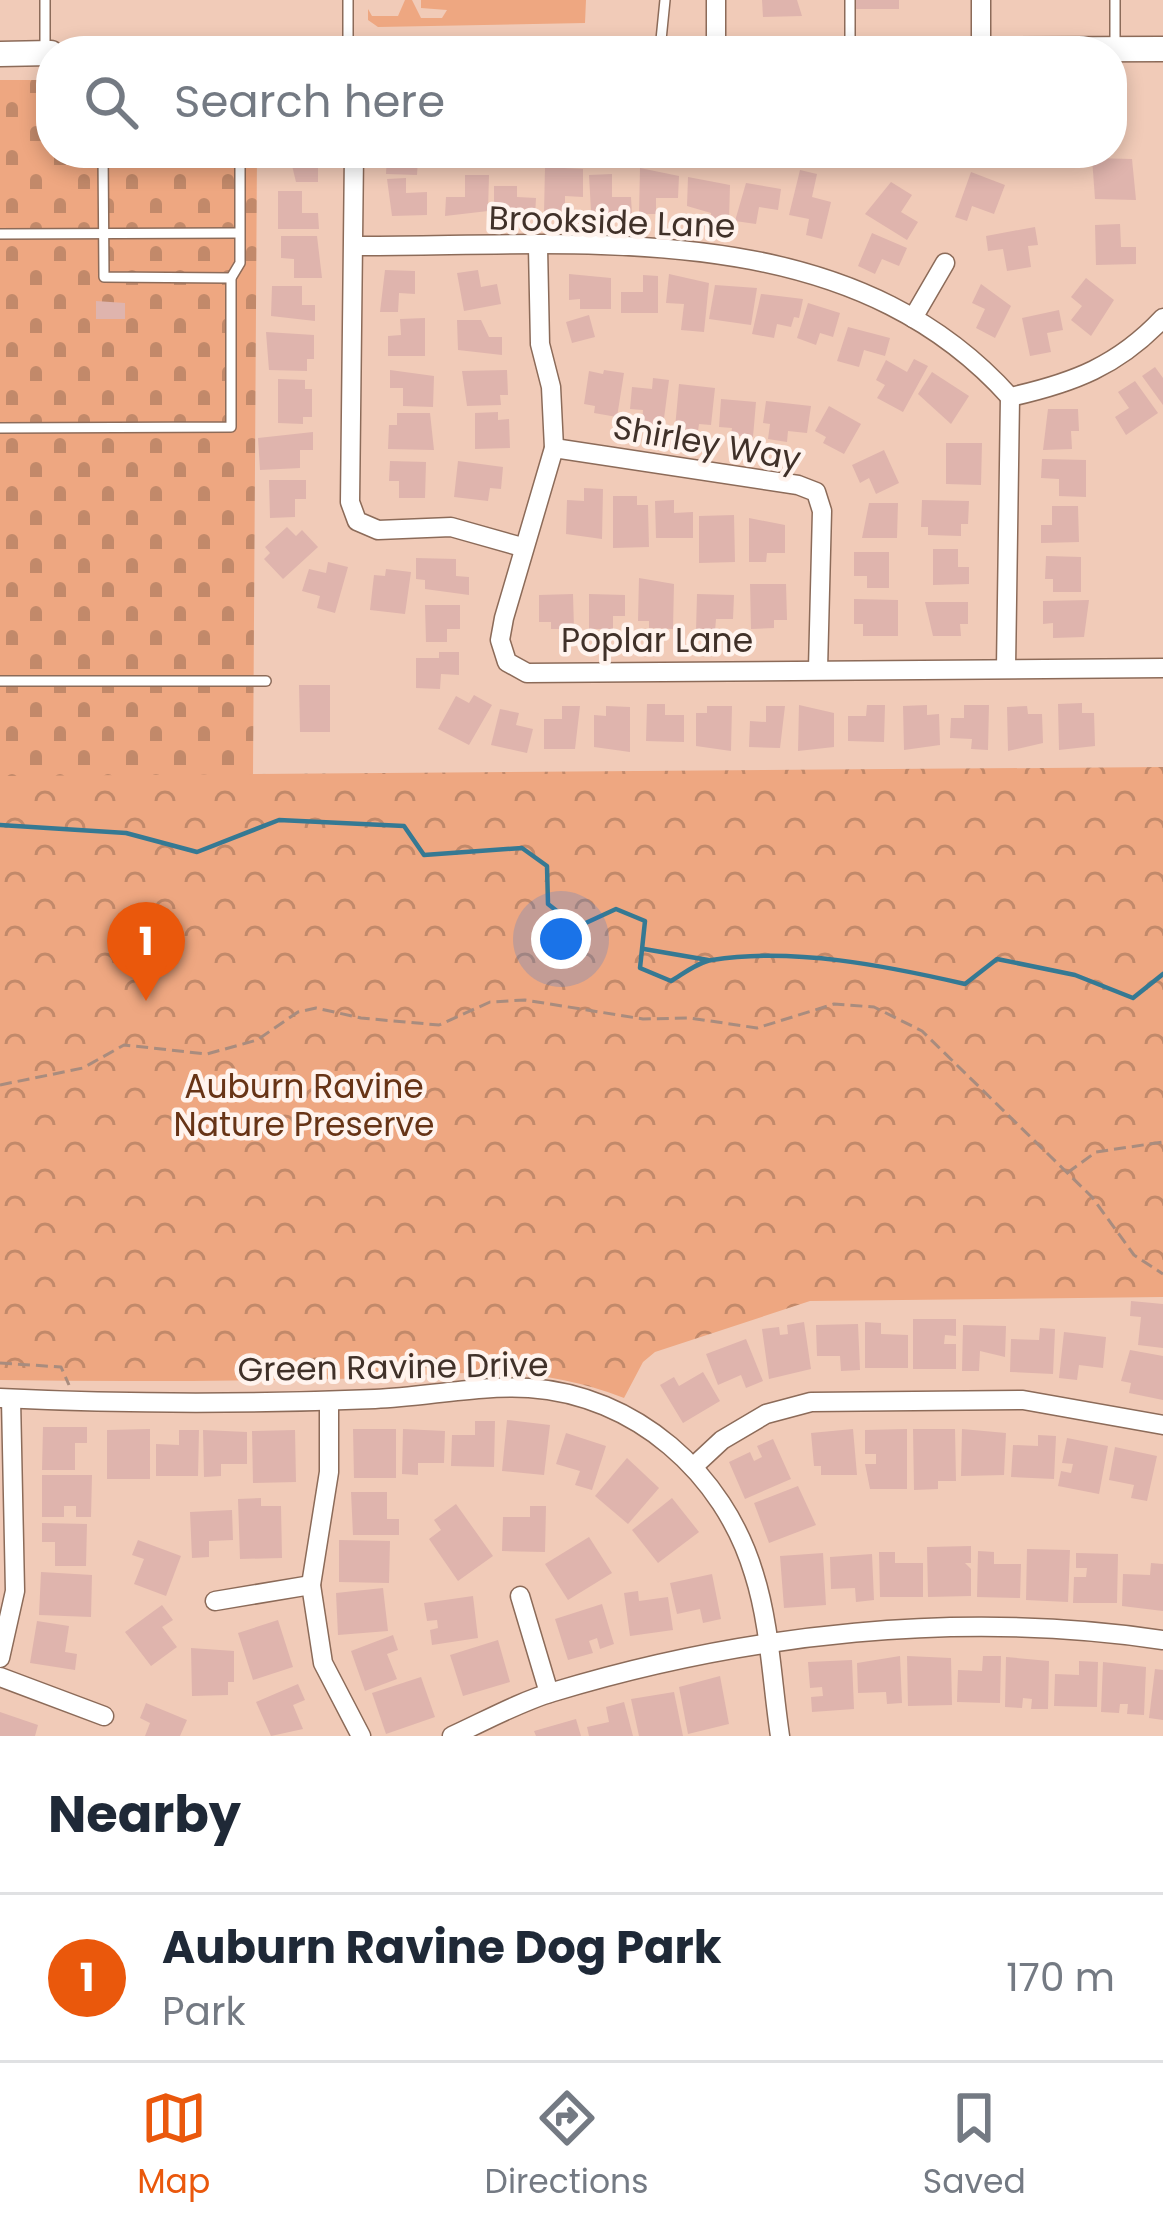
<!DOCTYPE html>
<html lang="en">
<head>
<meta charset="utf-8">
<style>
	:root { --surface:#fff; --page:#f2f2f3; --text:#1f2937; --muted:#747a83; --line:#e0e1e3; --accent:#ea580c }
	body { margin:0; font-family:Poppins,sans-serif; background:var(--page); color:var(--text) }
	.you { position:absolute; left:561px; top:939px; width:42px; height:42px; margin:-30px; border:9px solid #fff; border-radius:50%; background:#1a73e8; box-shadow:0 0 0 18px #1a73e833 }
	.badge { display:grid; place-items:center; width:78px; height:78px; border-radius:50%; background:var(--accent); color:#fff; font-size:39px; font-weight:700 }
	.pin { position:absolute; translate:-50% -99px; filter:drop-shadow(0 3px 6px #0008) }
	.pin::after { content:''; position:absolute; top:63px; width:42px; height:36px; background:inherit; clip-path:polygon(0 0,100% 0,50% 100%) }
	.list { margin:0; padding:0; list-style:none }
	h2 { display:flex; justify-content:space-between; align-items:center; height:156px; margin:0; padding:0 48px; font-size:51px }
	h2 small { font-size:39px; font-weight:400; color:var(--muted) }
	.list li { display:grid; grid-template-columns:78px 1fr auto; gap:36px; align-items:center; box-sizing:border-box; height:168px; padding:0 48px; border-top:3px solid var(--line) }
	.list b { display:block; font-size:45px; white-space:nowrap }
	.list p { margin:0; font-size:39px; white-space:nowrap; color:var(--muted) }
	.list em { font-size:39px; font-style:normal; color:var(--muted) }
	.icon { flex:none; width:66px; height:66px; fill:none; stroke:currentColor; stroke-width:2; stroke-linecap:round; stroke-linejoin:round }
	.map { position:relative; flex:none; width:1163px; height:1736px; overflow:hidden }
	.search { position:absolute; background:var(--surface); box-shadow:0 6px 18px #0003; left:36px; right:36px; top:36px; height:132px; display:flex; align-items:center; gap:30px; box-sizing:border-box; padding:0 42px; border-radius:48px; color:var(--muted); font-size:45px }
	.sheet { height:324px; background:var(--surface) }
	nav { display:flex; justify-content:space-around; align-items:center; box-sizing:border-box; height:168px; border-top:3px solid var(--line); background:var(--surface); font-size:33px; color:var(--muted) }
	nav a { display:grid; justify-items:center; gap:6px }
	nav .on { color:var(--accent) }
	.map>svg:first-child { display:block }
</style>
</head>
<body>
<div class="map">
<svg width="1163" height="1736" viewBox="0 0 1163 1736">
	<defs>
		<pattern id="cemetery-stones" width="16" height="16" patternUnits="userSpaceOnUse" patternTransform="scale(3)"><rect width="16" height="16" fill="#eea781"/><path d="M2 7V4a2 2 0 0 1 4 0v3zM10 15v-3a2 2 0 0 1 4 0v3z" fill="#c2896a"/></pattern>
		<pattern id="park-crowns" width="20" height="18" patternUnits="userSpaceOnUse" patternTransform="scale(3)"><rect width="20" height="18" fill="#eea781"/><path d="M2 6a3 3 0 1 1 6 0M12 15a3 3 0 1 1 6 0" fill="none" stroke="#c2896a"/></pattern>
	</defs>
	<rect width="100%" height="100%" fill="#f1cbb8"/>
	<path fill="#eea781" d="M405 0H412L421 18H442L447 10 421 8V0H586L585 23 378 27 368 20V9L372 16H398Z"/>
	<path fill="url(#cemetery-stones)" d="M0 80H51V153H257L253 776 0 777Z"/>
	<path fill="url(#park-crowns)" d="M1163 767V1297L810 1301 655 1352 643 1362 624 1398C518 1357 442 1378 333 1379 222 1381 111 1382 0 1380V776Z"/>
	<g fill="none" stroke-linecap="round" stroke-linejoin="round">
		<g stroke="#357993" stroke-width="4.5">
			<path d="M0 825 126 833 197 852 279 820 404 826 424 855 522 848 547 866 548 904 577 927 616 909 645 921 640 968 671 981C683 974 698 962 712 960 793 947 887 966 965 984L997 959 1075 975 1133 998 1163 974"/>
			<path d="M644 949 708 960"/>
		</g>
	</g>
	<g fill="#dfb4ad">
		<path d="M762 0H797L802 16 763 17Z"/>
		<rect x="856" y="0" width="43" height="9"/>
		<path d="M289 153H318V182H296Z"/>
		<path d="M387 153 418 158 417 175 386 174Z"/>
		<path d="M1092 158 1132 159 1136 200 1095 199Z"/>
		<path d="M545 167 583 169V197L565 196V215L544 214Z"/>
		<path d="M640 168 679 176 678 198H656V214H639Z"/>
		<path d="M800 170 817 174 812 197 831 202 822 239 806 235 809 219 789 215Z"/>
		<path d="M971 172 1005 185 994 214 972 206 967 221 955 217Z"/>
		<path d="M612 174V197H631L632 215 591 211 589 175Z"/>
		<path d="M465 175H489L488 211 445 216 446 197H465Z"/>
		<path d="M688 177 730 185 729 220 711 219V213L687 206Z"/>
		<path d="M406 178V193L427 192V215L392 216 387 179Z"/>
		<path d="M891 182 912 195 901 212 918 222 907 240 865 214Z"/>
		<path d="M746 183 781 189 778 210 759 207 756 224 735 221Z"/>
		<path d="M494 186H517V197L536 198 535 216 494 215Z"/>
		<path d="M278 191H302V213H318L319 229H278Z"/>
		<path d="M1120 224 1121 247H1136V264L1096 265 1095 225Z"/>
		<path d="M1035 227 1038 245 1028 246 1031 267 1007 271 1003 249 988 251 986 236Z"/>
		<path d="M872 233 907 248 899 266 882 259 875 274 858 266Z"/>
		<path d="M281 236H317L322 278H294V259L281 258Z"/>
		<path d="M385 270 415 271V294L399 293 398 312H380Z"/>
		<path d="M478 270 481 287 497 284 501 304 464 311 457 273Z"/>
		<path d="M569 274 611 278V309H580V299L569 300Z"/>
		<path d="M669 274 709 283 704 332 681 330 684 304 666 303Z"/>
		<path d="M643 275 658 276V313H621V292H643Z"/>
		<path d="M1086 278 1114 300 1091 336 1071 320 1082 306 1071 297Z"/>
		<path d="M981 284 1011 306 995 338 976 328 985 309 972 303Z"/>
		<path d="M715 285 757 288 751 325 709 319Z"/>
		<path d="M272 286H302V305H315V321L271 316Z"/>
		<path d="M761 294 803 299 799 318 794 317 791 327 777 324 774 338 752 334Z"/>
		<path d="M96 301 125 303V319H96Z"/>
		<path d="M808 303 840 313 833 337 820 333 816 345 797 338Z"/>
		<path d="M1059 310 1063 330 1047 333 1051 352 1030 356 1022 318Z"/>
		<path d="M589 315 595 337 572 343 566 322Z"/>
		<path d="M425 318V356H388V336L401 335 400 319Z"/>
		<path d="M457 320H481L489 337H502V355L458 350Z"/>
		<path d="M848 327 890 338 885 356 864 350 859 367 837 361Z"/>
		<path d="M266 332 314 335V359H307V371L269 370Z"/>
		<path d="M914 359 928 366 903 412 877 398 885 385 876 380 886 360 907 372Z"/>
		<path d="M1155 367 1163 378V405L1142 376Z"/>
		<path d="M390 370 434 376 433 407 403 406V388H390Z"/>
		<path d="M507 370 508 395H500L501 405 467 406 462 371Z"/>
		<path d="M604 370 624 373 617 417 594 413 595 406 584 404 589 371 603 374Z"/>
		<path d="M932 372 969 396 951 424 918 394Z"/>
		<path d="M653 378 669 380 663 426 642 424 643 410 630 409 632 387 652 389Z"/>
		<path d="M278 379 305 380V389H312V417H303V424L278 423Z"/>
		<path d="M1135 381 1158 413 1126 435 1115 417 1129 408 1118 392Z"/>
		<path d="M679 384 715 388 711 425 699 424 698 431 675 428Z"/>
		<path d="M721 399 756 402 753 437 731 435 732 428 719 427Z"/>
		<path d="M766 401 811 406 807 433 788 431 787 442 768 439 770 424 763 423Z"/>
		<path d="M829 406 861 424 844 454 823 443 826 437 815 431Z"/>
		<path d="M1048 409H1078L1079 431H1071L1072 449 1043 450Z"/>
		<path d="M498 412V420L509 419 510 448 475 449V413Z"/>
		<path d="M397 413H430L434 450 388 449 389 425H397Z"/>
		<path d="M313 432V450H300V468L260 470 258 438Z"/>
		<path d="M946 443H982L981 485 946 484Z"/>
		<path d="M884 450 899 483 876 494 869 478 860 483 852 465Z"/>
		<path d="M1042 459 1086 460V497L1059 496V479L1041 478Z"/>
		<path d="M390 461 426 462 425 498H399V481H389Z"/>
		<path d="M458 461 503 467 501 489 490 488 488 501 454 497Z"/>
		<path d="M269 480H306V499H295V517L270 518Z"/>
		<path d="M584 488 603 489 602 539 566 534 567 500 584 501Z"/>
		<path d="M613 496H637V505H648L649 547 613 548Z"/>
		<path d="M674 500V513L693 512V538H656L655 501Z"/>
		<path d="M922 500 969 501 968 524H961V536L928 535V527H921Z"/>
		<path d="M869 503H898L897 538H862Z"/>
		<path d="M1052 506H1078L1079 542 1041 543V525H1052Z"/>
		<path d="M734 515 735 562 699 563V516Z"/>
		<path d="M749 518 785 525V553H767L766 562H749Z"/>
		<path d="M287 527 296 536 302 530 318 547 283 579 264 559 270 553 265 547Z"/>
		<path d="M933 549H958V567H969V584L933 585Z"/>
		<path d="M854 552H889V588H867V576H854Z"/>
		<path d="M1046 556 1081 557V592H1053V579H1045Z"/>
		<path d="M416 558 456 559V576L469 577V595L425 589V580L416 579Z"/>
		<path d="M328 562 348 567 335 613 317 608 320 596 302 591 309 569 326 573Z"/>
		<path d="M386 569 411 572 405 614 370 610 374 575 385 576Z"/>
		<path d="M639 578 674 584 673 629 649 628V621H638Z"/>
		<path d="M750 584H786L787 620H774V628L751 629Z"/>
		<path d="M573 594 574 629H551V622H539V595Z"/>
		<path d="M589 594 625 595V616H613V629H589Z"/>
		<path d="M697 594 734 595 733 619H716L715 631H696Z"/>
		<path d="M854 599 898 600V636H863V624H854Z"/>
		<path d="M1089 600 1084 637 1053 638V623L1043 624V601Z"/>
		<path d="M925 602H968V624H960L961 636H933Z"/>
		<path d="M425 605H460V629H447V642H426Z"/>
		<path d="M439 652H459V675L441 674 440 689 416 688V658H439Z"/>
		<path d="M299 685H330V732H300Z"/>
		<path d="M474 695 492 705 469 745 438 729 456 696 469 703Z"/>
		<path d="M1082 703V713H1094L1095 746 1059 750 1058 704Z"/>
		<path d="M647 704H665V715H684V742L646 741Z"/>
		<path d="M799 705 834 713V747L798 751Z"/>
		<path d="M867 705H885L884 742 848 741V716H866Z"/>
		<path d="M927 705V715L939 714 940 745 904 750 903 706Z"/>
		<path d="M964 705H989L988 750 971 749 972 739 950 738 951 718H964Z"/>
		<path d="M562 706H580L575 749H544V719H562Z"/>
		<path d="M606 706 630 707V752L594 747V715L606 716Z"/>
		<path d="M707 706H732L731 751 696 746V713H707Z"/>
		<path d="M766 706H785L780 748 749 747 750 721 766 722Z"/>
		<path d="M1027 706 1028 714H1042L1043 743 1008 751 1007 707Z"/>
		<path d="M500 709 519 713 516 725 533 729 527 753 491 745Z"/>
		<path d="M1131 1301 1163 1304V1348L1138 1345 1141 1317 1130 1316Z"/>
		<path d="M913 1319H956V1336L945 1335 944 1344H956V1369H913Z"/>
		<path d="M804 1322 811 1369 769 1379 762 1329 779 1327 780 1335 788 1334 787 1325Z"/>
		<path d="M865 1322 881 1323V1334L908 1335V1368H865Z"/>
		<path d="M858 1324 860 1370 841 1371 840 1356H817L816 1325Z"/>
		<path d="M963 1325 1006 1326 1005 1357 980 1351 979 1371H962Z"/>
		<path d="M1040 1328 1055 1329 1053 1374 1010 1372 1011 1339 1039 1340Z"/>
		<path d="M1064 1332 1106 1337 1103 1368 1079 1365 1077 1380 1059 1378Z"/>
		<path d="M746 1339 763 1381 746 1388 741 1375 718 1385 706 1354Z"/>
		<path d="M1130 1350 1163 1356V1400L1129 1393 1131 1383 1121 1381Z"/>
		<path d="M703 1372 720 1401 683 1423 660 1385 674 1377 679 1386Z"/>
		<path d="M507 1420 550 1425 544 1475 502 1471Z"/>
		<path d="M475 1421H495L494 1467 451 1466 452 1435H475Z"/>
		<path d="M43 1427H87V1443H75V1470H42Z"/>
		<path d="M150 1429V1479H107V1430Z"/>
		<path d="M353 1429H396V1478H354Z"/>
		<path d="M403 1429 445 1431 444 1463H418V1475L402 1474Z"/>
		<path d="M853 1429 857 1475H821V1466H814L811 1433Z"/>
		<path d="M907 1429V1489H870L865 1464H876V1454H865V1430Z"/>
		<path d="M913 1429H955L956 1481H938V1489L914 1490Z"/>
		<path d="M962 1429 1006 1433 1004 1475 961 1476Z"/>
		<path d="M179 1430H199L198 1476H156V1444L179 1445Z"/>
		<path d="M203 1430 247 1432V1464H221V1476L204 1477Z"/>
		<path d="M295 1430 296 1482 253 1483 252 1431Z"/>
		<path d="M566 1433 606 1446 592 1490 575 1485 580 1471 556 1464Z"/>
		<path d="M1038 1435 1056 1436 1054 1479 1011 1477 1013 1445 1038 1446Z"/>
		<path d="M1067 1438 1108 1446 1099 1494 1058 1486 1061 1471 1071 1473 1073 1464 1062 1463Z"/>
		<path d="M773 1439 791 1479 745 1499 729 1462 750 1452 754 1461 762 1457 757 1446Z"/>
		<path d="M1115 1447 1157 1456 1147 1501 1131 1498 1134 1485 1109 1480Z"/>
		<path d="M627 1458 659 1488 628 1524 595 1496Z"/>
		<path d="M42 1475H92L91 1517H76V1506H64V1517H42Z"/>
		<path d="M798 1486 816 1525 769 1543 754 1503Z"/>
		<path d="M351 1492H387V1519H399V1535H353Z"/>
		<path d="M261 1498V1506H281L282 1558 240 1559 238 1499Z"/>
		<path d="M672 1498 699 1532 658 1563 632 1530Z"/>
		<path d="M456 1504 493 1556 458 1581 429 1539 441 1530 434 1520Z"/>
		<path d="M530 1506H546L545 1552 502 1551 503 1517H530Z"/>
		<path d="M232 1510 233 1540 209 1541V1557L192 1558 190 1512Z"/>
		<path d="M42 1523 87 1524 86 1566H55V1542H42Z"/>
		<path d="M589 1537 612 1573 568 1600 545 1564Z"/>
		<path d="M138 1540 181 1556 166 1596 134 1584 144 1559 132 1555Z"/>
		<path d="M339 1540 390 1541 389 1583 339 1582Z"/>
		<path d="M971 1546V1563H965L971 1569V1596L928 1597 927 1547Z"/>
		<path d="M1027 1549 1070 1550 1068 1602 1026 1600Z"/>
		<path d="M978 1551 994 1552V1564H1021L1020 1598 977 1597Z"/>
		<path d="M879 1552H895V1563H923V1597H880Z"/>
		<path d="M823 1553 826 1605 784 1608 780 1556Z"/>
		<path d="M1076 1553 1118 1554 1117 1603H1073L1074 1577H1086L1087 1568H1076Z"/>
		<path d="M872 1554 874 1600 856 1602 855 1588 831 1589 830 1557Z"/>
		<path d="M1151 1563 1163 1564V1611L1122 1606 1123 1574 1150 1575Z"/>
		<path d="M41 1572 92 1575 91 1617 39 1615Z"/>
		<path d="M712 1574 721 1619 703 1623 700 1609 677 1614 670 1583Z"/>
		<path d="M383 1588 388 1631 338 1635 336 1593Z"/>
		<path d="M638 1591 639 1601 668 1597 673 1630 630 1636 624 1593Z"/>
		<path d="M473 1596 478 1638 432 1645 430 1630 438 1628 437 1620 427 1621 424 1603Z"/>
		<path d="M602 1604 614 1644 600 1649 597 1638 589 1641 593 1653 568 1660 555 1619Z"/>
		<path d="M162 1605 173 1620 162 1627 177 1647 151 1666 125 1632Z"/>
		<path d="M278 1620 293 1667 253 1680 238 1633Z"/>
		<path d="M37 1621 69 1626 65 1652 77 1654 75 1670 30 1663Z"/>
		<path d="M393 1635 398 1650 387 1654 397 1679 365 1691 351 1651Z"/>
		<path d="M498 1640 510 1682 463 1696 450 1655Z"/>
		<path d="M191 1648 234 1651V1682H228V1695L192 1696Z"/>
		<path d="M900 1656 902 1703 887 1704 886 1692 858 1693 857 1663Z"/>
		<path d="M907 1656 951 1658 952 1705 908 1706Z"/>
		<path d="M983 1656H1001L1000 1703 957 1702 958 1670 982 1671Z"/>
		<path d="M1006 1657 1049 1661 1048 1709H1031L1032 1699 1023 1698 1022 1708 1005 1707Z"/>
		<path d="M852 1660 854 1709 812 1712 811 1697 823 1696 822 1687 810 1688 808 1662Z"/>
		<path d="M1079 1661 1098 1662 1097 1707 1054 1706 1055 1674 1079 1675Z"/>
		<path d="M1103 1662 1146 1667 1144 1715 1127 1714 1128 1704H1120L1119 1713 1101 1712Z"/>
		<path d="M1155 1669 1163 1670V1720L1149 1718Z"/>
		<path d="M720 1676 729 1724 688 1734 679 1687Z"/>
		<path d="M421 1677 435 1717 386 1734 372 1693Z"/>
		<path d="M298 1684 305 1700 293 1705 303 1729 271 1736 256 1702Z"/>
		<path d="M674 1692 683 1736H639L631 1699Z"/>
		<path d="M624 1702 633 1736H589L587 1727 609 1722 606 1707Z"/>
		<path d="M146 1703 187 1720 180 1736H145L150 1723 140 1718Z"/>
		<path d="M0 1712 38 1725 35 1736H0Z"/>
		<path d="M576 1719 581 1736H536L534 1731Z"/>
	</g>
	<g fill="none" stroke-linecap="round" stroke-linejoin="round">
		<g stroke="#8c6b59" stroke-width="12">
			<g id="lane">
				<path d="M850 0V49"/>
				<path d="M1115 0V49"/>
				<path d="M45 49V0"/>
				<path d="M660 50 665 0"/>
				<path d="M348 51V0"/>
				<path d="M103 153 104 277 231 278"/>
				<path d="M0 234 237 233"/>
				<path d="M0 428 231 427V278L240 263V153"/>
				<path d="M0 681H266"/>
			</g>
		</g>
		<g stroke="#8c6b59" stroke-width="21">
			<g id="street">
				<path d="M716 0V50"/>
				<path d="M981 0V50"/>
				<path d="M354 153 350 502 357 521 378 530 451 527 522 547"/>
				<path d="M354 246C578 247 844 212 1010 397 1073 383 1118 366 1163 318"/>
				<path d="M538 247 540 344 551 387 554 448 504 618 500 640 507 662 527 673 1163 668"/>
				<path d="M913 318 945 263"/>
				<path d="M554 448 798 485 816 492 822 511 818 669"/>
				<path d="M1006 668 1010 397"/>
				<path d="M0 1398C124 1404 251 1404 375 1399 426 1397 477 1385 529 1388 635 1395 724 1473 754 1574 770 1624 772 1683 780 1736"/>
				<path d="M329 1401V1472L311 1585 323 1663 361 1736"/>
				<path d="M693 1467 722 1440 766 1414 811 1402 1023 1400 1163 1425"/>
				<path d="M520 1596 549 1693"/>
				<path d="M215 1601 311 1585"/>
				<path d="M0 1658 15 1591 11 1399"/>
				<path d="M0 1677 104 1716"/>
				<path d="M452 1736C485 1721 519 1702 553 1692 747 1633 962 1610 1163 1640"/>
			</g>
		</g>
		<g stroke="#8c6b59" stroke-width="27">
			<g id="secondary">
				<path d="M543 51 1163 49"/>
				<path d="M0 54 51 53"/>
			</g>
		</g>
		<g stroke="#a98c7e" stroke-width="3" stroke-dasharray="12 6" stroke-linecap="butt">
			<path d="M0 1085 83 1068 124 1045 207 1054 257 1040 298 1012 316 1008 361 1018 439 1025 490 1002 525 1000 643 1019 690 1018 757 1028 834 1004 874 1007 922 1031 1092 1197 1134 1255 1163 1274"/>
			<path d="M1067 1173 1096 1152 1163 1142"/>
			<path d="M0 1363 61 1367 69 1385"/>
		</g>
		<use href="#lane" stroke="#fff" stroke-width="9"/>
		<use href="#street" stroke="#fff" stroke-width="18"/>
		<use href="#secondary" stroke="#fff" stroke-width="24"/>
	</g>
	<g text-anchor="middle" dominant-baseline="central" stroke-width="9" stroke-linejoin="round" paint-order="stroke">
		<g font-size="33" fill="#403129" stroke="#fff3ed">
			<text transform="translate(612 222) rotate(2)">Brookside Lane</text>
			<text transform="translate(707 443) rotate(10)">Shirley Way</text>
			<text x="657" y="640">Poplar Lane</text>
			<text transform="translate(393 1367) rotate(-1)">Green Ravine Drive</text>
		</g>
		<g font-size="33" fill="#673416" stroke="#fff3ed">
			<text x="304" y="1086">Auburn Ravine<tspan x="304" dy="38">Nature Preserve</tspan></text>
		</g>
	</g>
</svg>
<div class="you"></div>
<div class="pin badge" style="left:146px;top:1001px">1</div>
<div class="search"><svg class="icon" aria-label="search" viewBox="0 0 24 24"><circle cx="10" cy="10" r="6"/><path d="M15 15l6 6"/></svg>Search here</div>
</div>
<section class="sheet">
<h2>Nearby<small></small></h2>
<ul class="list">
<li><span class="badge">1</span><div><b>Auburn Ravine Dog Park</b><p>Park</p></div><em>170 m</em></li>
</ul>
</section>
<nav>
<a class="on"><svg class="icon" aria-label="map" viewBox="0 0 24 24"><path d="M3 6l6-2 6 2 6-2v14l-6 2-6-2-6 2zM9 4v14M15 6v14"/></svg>Map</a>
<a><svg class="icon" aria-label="directions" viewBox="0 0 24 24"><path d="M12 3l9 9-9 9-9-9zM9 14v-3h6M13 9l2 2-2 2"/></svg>Directions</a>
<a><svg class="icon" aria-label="saved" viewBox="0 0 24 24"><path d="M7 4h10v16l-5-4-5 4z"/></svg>Saved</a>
</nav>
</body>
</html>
